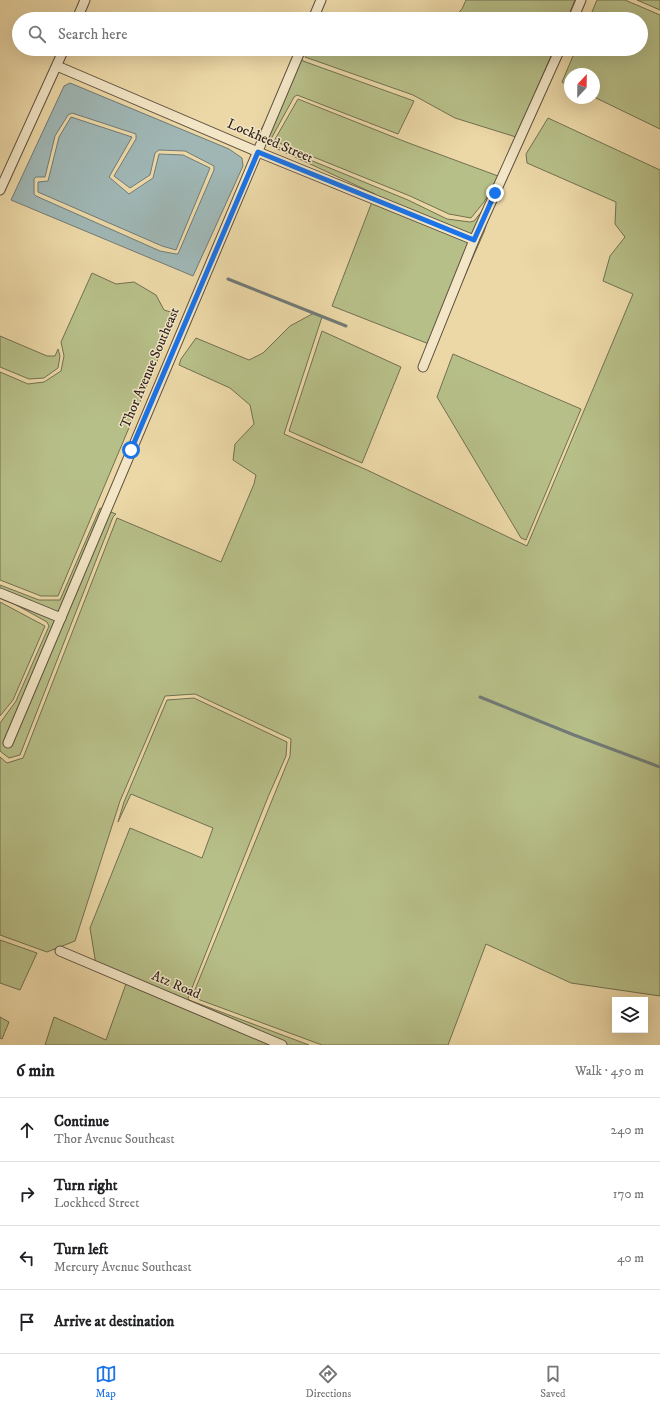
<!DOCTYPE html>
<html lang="en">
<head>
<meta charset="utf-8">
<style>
	:root { --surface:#fff; --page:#f6f6f6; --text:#202124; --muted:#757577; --line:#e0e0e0; --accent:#1a73e8 }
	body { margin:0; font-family:"IM FELL DW Pica",serif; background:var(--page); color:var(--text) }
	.controls { position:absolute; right:12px; bottom:12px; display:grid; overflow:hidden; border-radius:0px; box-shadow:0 4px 16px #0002 }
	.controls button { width:36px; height:36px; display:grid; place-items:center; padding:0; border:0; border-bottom:1px solid var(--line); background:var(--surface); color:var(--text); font:20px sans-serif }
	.compass { position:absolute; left:564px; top:68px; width:36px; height:36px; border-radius:50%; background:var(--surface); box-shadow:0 4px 16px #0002; rotate:22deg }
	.stop { position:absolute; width:12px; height:12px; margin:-9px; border:3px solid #1a73e8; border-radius:50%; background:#fff }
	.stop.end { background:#1a73e8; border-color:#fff; box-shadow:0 1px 4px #0008 }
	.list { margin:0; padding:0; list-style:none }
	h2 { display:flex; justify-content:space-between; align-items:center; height:52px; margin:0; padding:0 16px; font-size:17px }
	h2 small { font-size:13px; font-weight:400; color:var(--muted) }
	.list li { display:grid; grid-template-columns:26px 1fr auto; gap:12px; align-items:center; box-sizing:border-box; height:64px; padding:0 16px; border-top:1px solid var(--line) }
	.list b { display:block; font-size:15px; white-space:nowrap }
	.list p { margin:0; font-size:13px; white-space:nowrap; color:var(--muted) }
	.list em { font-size:13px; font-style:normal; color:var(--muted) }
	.icon { flex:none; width:22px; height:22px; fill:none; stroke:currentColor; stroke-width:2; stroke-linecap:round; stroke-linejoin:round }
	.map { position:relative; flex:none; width:660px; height:1045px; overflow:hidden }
	.search { position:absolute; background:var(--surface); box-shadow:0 4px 16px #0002; left:12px; right:12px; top:12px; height:44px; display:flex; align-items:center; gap:10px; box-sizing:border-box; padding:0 14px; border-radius:22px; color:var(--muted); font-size:15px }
	.sheet { height:308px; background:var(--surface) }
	nav { display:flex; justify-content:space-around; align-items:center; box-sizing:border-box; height:56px; border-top:1px solid var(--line); background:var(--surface); font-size:11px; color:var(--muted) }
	nav a { display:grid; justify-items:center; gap:2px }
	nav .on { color:var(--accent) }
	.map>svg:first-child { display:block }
</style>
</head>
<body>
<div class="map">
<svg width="660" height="1045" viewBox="0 0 660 1045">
	<rect width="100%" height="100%" fill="#ecd8a7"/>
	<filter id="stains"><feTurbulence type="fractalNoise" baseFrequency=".005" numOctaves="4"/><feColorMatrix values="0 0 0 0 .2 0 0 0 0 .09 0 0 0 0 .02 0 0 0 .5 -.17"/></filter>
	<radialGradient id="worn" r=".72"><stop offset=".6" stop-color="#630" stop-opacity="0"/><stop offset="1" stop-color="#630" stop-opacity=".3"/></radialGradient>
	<g fill="#b7bf88" stroke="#727052">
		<path d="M466 0H575L567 19H453L462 9Z"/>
		<path d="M597 0H625L660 15V129L594 97V74H570V86L562 82 576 49H641V19H589Z"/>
		<path d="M637 0H660V10Z"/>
		<path d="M309 49H415L422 52 424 49H554L516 137 455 118 413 95 305 57Z"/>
		<path d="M303 52 301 58 303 61 414 101 398 134 297 95 294 97 271 139V144L408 200 447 219 470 222 474 221 487 205 501 180 484 232 434 346 332 306 375 194 256 139Z"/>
		<path d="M298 99 406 142 498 176 484 202 471 218 449 214 410 196 274 141Z"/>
		<path d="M548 118 660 170V996L571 983 486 944 448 1045H322L192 997 290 756 291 739 195 694 165 696 120 801 75 941 47 952 0 935V757L7 763 23 758 117 518 221 562 254 484 256 475 233 460 235 444 254 424 250 405 230 388 179 365 181 359 196 338 249 360 263 353 290 326 314 313 322 317 284 434 367 470 527 546 633 294 603 281 610 256 625 237 615 224 616 202 527 163 526 154Z"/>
		<path d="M92 273 116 284 134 282 156 295 164 310 177 314 58 596H41L0 580V372L28 384 44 382 61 371 64 356 61 342Z"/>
		<path d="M322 331 401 367 362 463 289 431Z"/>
		<path d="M0 336 47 356H55L58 349 60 356 58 368 44 378 29 379 0 367Z"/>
		<path d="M453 354 581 409 526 540 521 538 437 397Z"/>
		<path d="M100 508 116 514 113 517 20 755 9 758 0 751V723L16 701 49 626 47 622 0 596V585L39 600H60Z"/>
		<path d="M0 602 45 626 13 700 0 716Z"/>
		<path d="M194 698 287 742 286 756 268 797 188 998 189 1000 309 1045H45L54 1017 106 1040 127 981 96 965 90 928 130 828 202 858 213 828 131 794 118 822 124 802 167 700Z"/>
		<path d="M0 940 37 953 20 990 0 983Z"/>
		<path d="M0 1017 9 1022 2 1039 0 1038Z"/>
	</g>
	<g fill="#9fb6b4" stroke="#717a77" fill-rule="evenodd">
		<path d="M70 83 229 149 242 158 243 166 193 276 11 200 64 86ZM72 113 136 134V139L114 176 130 188 150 175 155 153 159 150 185 151 214 166V170L178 254H176L160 251 36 196 34 194V179L36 177H45L55 136 68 115Z"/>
		<path d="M71 117 132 137 109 177 129 194 153 178 159 154 183 155 210 168 176 250 162 246 38 192V182L48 181 59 137Z"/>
	</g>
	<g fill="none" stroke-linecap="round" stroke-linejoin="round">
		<g stroke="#717a77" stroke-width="3">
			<path d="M228 279 346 326"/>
			<path d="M480 697 574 735 660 767"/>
		</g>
		<g stroke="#5d4f3f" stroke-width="11">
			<g id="minor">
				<path d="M77 19 85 0"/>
				<path d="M313 19 321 0"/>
				<path d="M573 19 581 0"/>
				<path d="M57 66 258 152 474 240"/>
				<path d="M0 190 64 49"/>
				<path d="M423 367 474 240 560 49"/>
				<path d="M0 593 61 618"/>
				<path d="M8 743 301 49"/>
				<path d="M60 951 282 1045"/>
			</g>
		</g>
		<use href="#minor" stroke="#f3e6c6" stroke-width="9"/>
	</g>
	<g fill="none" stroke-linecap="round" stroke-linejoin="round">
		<path stroke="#1a73e8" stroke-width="5" d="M131 450 258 152 474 240 495 193"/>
	</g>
	<g text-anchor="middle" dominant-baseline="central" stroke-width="3" stroke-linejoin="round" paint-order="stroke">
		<g font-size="14" fill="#2d211c" stroke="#f3e6c6">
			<text transform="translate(270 141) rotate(23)">Lockheed Street</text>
			<text transform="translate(150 368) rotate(-67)">Thor Avenue Southeast</text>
			<text transform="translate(176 985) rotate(23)">Atz Road</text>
		</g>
	</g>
	<rect width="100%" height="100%" filter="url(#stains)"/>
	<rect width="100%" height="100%" fill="url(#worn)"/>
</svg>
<div class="controls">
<button><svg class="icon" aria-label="layers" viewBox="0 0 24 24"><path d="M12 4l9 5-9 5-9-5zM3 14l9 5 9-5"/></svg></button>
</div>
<svg class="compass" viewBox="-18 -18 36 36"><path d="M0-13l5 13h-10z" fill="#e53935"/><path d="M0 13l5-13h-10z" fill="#757577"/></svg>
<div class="stop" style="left:131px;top:450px"></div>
<div class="stop end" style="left:495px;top:193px"></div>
<div class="search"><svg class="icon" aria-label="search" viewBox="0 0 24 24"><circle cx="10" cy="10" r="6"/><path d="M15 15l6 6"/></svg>Search here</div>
</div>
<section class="sheet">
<h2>6 min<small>Walk · 450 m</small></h2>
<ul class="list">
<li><svg class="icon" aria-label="ahead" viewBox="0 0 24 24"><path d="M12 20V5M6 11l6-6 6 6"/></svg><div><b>Continue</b><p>Thor Avenue Southeast</p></div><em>240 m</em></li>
<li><svg class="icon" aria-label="right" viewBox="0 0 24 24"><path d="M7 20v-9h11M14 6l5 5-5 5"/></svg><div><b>Turn right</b><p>Lockheed Street</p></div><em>170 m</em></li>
<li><svg class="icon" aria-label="left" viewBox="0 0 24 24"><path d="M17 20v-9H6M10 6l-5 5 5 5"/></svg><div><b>Turn left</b><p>Mercury Avenue Southeast</p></div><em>40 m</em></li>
<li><svg class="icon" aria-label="arrive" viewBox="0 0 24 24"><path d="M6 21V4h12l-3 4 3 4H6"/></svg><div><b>Arrive at destination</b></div></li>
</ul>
</section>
<nav>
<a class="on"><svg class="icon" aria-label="map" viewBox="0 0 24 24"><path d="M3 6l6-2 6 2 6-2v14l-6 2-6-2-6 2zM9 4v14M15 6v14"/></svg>Map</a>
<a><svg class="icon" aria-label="directions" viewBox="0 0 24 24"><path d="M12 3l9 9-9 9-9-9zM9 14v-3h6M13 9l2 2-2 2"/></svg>Directions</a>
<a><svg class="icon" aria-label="saved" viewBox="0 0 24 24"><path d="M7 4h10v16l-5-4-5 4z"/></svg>Saved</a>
</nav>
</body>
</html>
